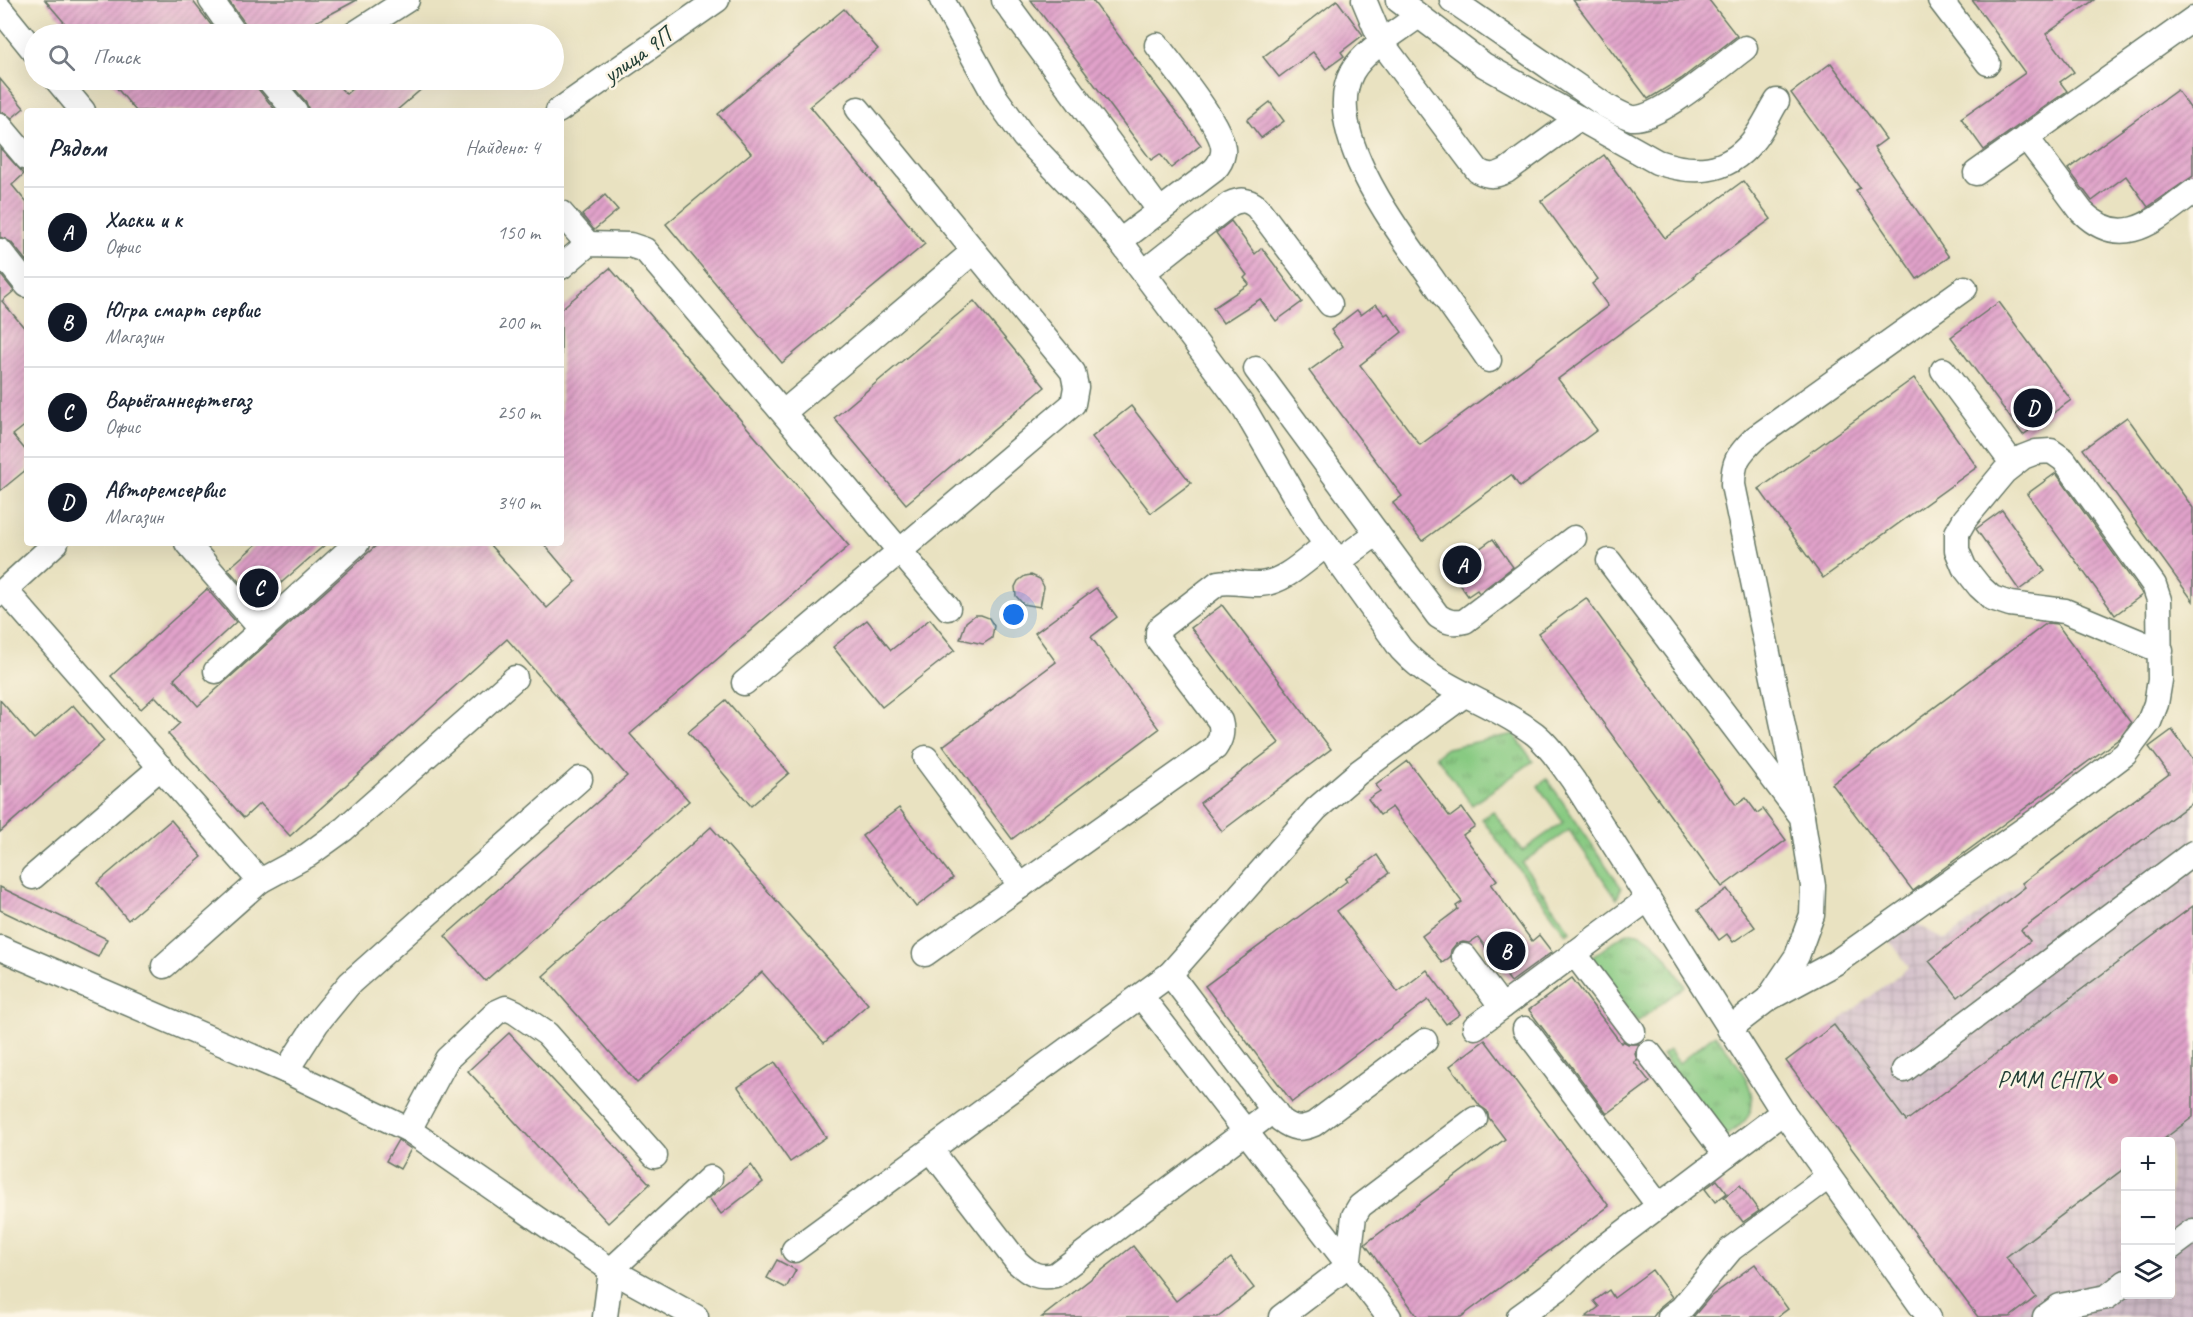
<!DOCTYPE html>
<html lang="ru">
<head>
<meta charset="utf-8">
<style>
	:root { --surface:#fff; --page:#f6f6f7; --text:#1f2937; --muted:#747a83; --line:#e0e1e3; --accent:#111827 }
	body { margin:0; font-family:Caveat,sans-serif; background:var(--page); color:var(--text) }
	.controls { position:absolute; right:18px; bottom:18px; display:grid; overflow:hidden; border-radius:6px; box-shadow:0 6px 24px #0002 }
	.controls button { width:54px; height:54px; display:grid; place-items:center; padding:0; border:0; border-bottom:2px solid var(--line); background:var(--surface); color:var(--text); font:30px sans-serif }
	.you { position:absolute; left:1014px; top:615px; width:21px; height:21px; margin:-15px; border:4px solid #fff; border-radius:50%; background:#1a73e8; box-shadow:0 0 0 9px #1a73e833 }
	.badge { display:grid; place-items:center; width:39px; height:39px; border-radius:50%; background:var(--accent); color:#fff; font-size:20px; font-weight:700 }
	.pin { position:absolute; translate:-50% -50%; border:3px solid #fff; box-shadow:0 2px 6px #0006 }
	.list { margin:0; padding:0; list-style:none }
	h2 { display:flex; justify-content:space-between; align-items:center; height:78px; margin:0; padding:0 24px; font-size:26px }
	h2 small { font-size:20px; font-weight:400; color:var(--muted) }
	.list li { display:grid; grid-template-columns:39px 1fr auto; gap:18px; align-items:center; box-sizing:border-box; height:90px; padding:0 24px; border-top:2px solid var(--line) }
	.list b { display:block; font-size:22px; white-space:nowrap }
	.list p { margin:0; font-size:20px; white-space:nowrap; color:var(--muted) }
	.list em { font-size:20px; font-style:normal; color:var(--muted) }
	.icon { flex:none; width:33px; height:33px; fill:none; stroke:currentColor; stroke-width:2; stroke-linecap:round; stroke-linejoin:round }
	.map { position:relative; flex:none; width:2193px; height:1317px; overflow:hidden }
	.search { position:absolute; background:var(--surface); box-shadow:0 6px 24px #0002; left:24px; top:24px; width:540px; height:66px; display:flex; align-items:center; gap:15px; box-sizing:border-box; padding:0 21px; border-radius:33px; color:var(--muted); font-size:22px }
	.panel { position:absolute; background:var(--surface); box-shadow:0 6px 24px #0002; left:24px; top:108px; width:540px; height:438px; border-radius:6px }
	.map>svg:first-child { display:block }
</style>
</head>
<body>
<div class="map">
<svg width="2193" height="1317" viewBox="0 0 2193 1317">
	<defs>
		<pattern id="industrial-grid" width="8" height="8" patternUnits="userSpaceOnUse" patternTransform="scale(1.5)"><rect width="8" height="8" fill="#d1bdc9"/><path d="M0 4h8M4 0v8" fill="none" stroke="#b3a3ad"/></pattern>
		<pattern id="grass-tufts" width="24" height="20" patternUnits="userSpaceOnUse" patternTransform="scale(1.5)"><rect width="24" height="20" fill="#88ca82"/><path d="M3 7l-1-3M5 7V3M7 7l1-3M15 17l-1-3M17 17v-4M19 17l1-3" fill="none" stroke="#6fa56b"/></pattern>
		<pattern id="building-hatch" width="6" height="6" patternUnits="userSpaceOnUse" patternTransform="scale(1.5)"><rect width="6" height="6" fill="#e1a2ca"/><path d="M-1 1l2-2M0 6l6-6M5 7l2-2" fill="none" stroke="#b685a5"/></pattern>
	</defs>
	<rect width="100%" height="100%" fill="#fcf5e5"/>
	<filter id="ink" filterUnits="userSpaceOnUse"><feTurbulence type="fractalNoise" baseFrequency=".0167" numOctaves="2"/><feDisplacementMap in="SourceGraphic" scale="12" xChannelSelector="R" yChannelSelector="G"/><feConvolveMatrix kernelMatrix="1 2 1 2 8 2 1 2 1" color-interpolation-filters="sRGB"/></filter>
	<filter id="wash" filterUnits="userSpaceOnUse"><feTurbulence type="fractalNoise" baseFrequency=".008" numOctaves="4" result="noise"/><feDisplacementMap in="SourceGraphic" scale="24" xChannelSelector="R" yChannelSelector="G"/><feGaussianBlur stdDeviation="1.35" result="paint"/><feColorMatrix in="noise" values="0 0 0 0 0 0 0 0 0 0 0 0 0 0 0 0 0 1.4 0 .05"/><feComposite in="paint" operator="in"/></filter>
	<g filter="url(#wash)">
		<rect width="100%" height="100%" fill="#e9e2c1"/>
		<path fill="url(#industrial-grid)" fill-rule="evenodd" d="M2172 730 2193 756V1317H1978L1786 1061 1909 967 1888 938 1912 921 1945 940 2169 774 2149 747ZM2126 1142H2170V1294H2126Z"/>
		<g fill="url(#grass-tufts)" stroke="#54845b" stroke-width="1.5">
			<path d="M1514 734 1533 761 1472 805 1436 756 1447 748Z"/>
			<path d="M1547 779 1621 887 1617 899 1569 830 1522 863 1570 931 1566 934 1482 819 1493 811 1522 851 1563 822 1538 786Z"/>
			<path d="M1631 932C1655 932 1672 967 1685 986L1637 1022 1591 958 1623 935Z"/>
			<path d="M1715 1034C1730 1055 1762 1088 1749 1114 1745 1124 1732 1131 1724 1137L1662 1055 1669 1050 1679 1063Z"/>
		</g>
		<g id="blocks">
			<g fill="url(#building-hatch)">
				<path d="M45 0H192L218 34H74Z"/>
				<path d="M228 0H357L293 34H249L247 26Z"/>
				<path d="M1031 0H1092L1201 145 1171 168 1160 154 1151 160Z"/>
				<path d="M1337 0 1363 35 1341 52 1344 56 1326 69 1313 52 1279 77 1263 57Z"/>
				<path d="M1573 0H1709L1737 36 1681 79 1648 99Z"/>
				<path d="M1972 0H2094L2046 34 2074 72 2060 82 2067 91 1984 150 1961 118 2025 73Z"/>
				<path d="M844 9 878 49 810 106 925 244 782 363 666 224 751 153 718 114Z"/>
				<path d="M1831 63 1886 139 1874 148 1949 257 1917 279 1856 190 1860 188 1791 93Z"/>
				<path d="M0 79 24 108 12 118 5 113 0 112Z"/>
				<path d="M110 80H255L258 89 276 111H136Z"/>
				<path d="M287 80H333L346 94 362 80H432L396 111H309L306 102Z"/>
				<path d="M2177 90 2193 112V176L2148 207 2126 176 2092 201 2068 169Z"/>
				<path d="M1270 102 1284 121 1261 138 1247 120Z"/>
				<path d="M0 148 24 174 12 185 27 203V262L11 242 0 237Z"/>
				<path d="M1604 155 1665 238 1743 181 1771 219 1693 276 1695 278 1558 379 1597 430 1520 487 1511 475 1422 541 1393 503 1402 496 1309 371 1343 346 1331 330 1357 310 1361 315 1376 304 1385 315 1388 313 1402 332 1360 365 1420 445 1608 306 1592 284 1598 279 1541 201Z"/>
				<path d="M605 195 618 210 594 230 582 215Z"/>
				<path d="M1231 221 1255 254 1262 248 1302 302 1276 321 1260 299 1223 323 1213 308 1249 284 1244 278 1247 275 1216 233Z"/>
				<path d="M610 268 849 546 630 734 689 801 485 981 445 936 627 776 507 639 290 836 260 803 244 818 168 734 180 723 155 696 141 709 111 676 207 589 236 622 174 679 198 706 379 543H488L547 608 576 582 543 543H561V309Z"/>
				<path d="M0 274 14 291 2 301 27 331V424L13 435 27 452V469L0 491Z"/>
				<path d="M974 301 1045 387 906 504 834 418Z"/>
				<path d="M1999 302 2071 400 2023 435 1951 337Z"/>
				<path d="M1914 378 1977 467 1823 578 1759 489Z"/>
				<path d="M1131 406 1191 483 1151 513 1092 437Z"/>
				<path d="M2127 417 2193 508V601L2083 449Z"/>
				<path d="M2056 473 2141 592 2142 595 2115 615 2027 494Z"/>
				<path d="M2002 510 2045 571 2019 590 1976 529Z"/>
				<path d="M1493 539 1513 567 1479 593 1477 590 1468 596 1456 579 1465 574 1458 564Z"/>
				<path d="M258 543H327L258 603 228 569Z"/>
				<path d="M1031 575 1040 579 1044 587 1040 607 1023 604 1016 596 1015 587 1018 581 1025 576Z"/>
				<path d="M1096 588 1117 617 1091 637 1159 729 1012 839 943 746 1056 662 1035 633Z"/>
				<path d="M1586 598 1736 805 1746 798 1757 813 1763 809 1786 840 1722 887 1538 633Z"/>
				<path d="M1222 605 1331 749 1222 831 1200 803 1279 743 1191 628Z"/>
				<path d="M975 615H981L989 618 994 626 992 638 983 644 960 639 966 622Z"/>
				<path d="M930 619 955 650 882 707 833 647 867 620 891 650Z"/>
				<path d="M2047 623 2057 624 2131 723 2120 738 1913 891 1832 784Z"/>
				<path d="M0 700 34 739 73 705 104 741 0 832Z"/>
				<path d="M726 700 789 773 751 806 688 732Z"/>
				<path d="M2172 730 2193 759V802L2021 930 2030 941 1958 997 1929 961 2025 887 2022 883 2169 774 2149 747Z"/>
				<path d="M1408 761 1450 817 1462 808 1475 826 1463 835 1497 880 1491 885 1532 941 1539 935 1552 952 1511 982 1478 937 1469 943 1463 942 1456 944 1451 950 1450 957 1442 963 1422 936 1458 909 1456 906 1462 902 1392 807 1380 815 1368 799 1380 791 1376 785Z"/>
				<path d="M899 808 953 878 916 907 862 836Z"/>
				<path d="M171 820 202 857 128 920 97 883Z"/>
				<path d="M711 827 868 1004 824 1043 762 972 637 1083 543 976Z"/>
				<path d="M1377 855 1389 873 1337 911 1398 992 1427 970 1460 1014 1446 1024 1428 1000 1292 1102 1205 986 1347 881 1345 879Z"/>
				<path d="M0 887 107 939 98 957 0 910Z"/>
				<path d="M1727 889 1755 927 1733 942 1727 934 1719 940 1698 910Z"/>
				<path d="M2193 906V1117L2160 1142H2126V1167L2006 1257 2036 1297 2010 1317H1978L1786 1061 1834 1025 1906 1121Z"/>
				<path d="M1572 978 1621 1043 1623 1041 1628 1044H1639L1635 1054 1637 1060 1634 1062 1650 1082 1607 1114 1529 1010Z"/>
				<path d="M509 1033 650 1184 608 1223 468 1071Z"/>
				<path d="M1485 1040 1609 1206 1461 1317H1418L1365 1244 1505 1139 1489 1118 1487 1111 1480 1106 1450 1066Z"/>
				<path d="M775 1062 826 1137 790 1162 738 1087Z"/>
				<path d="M398 1140 411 1149 400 1169 386 1161Z"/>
				<path d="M751 1165 763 1182 721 1214 709 1198Z"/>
				<path d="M1717 1180 1727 1193 1715 1202 1705 1189Z"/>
				<path d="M1740 1185 1759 1211 1743 1222 1724 1197Z"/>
				<path d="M1133 1246 1176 1301 1231 1258 1254 1288 1217 1317H1042Z"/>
				<path d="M777 1260 796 1270 786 1288 767 1278Z"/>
				<path d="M1755 1264 1788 1309 1777 1317H1693L1710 1297Z"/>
				<path d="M1652 1270 1672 1297 1661 1306 1653 1317H1586L1599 1307 1594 1301 1609 1290 1614 1298Z"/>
			</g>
		</g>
	</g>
	<g filter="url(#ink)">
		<use href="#blocks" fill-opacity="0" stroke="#667765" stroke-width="1.5"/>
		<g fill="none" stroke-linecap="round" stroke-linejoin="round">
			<g stroke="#667765" stroke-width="27">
				<g id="minor">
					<path d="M211 0 235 34"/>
					<path d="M942 0 996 98 1024 137 1097 213 1120 241 1242 405 1310 522 1401 649C1441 692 1490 700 1535 734 1550 746 1562 765 1573 780L1783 1112 1929 1317"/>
					<path d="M1004 0 1160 211"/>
					<path d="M1364 0 1382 43 1478 171C1489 177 1495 176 1506 171L1579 118"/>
					<path d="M1398 0 1484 65 1657 162C1693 174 1726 174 1752 142 1762 130 1769 114 1777 101"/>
					<path d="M1452 0 1606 106C1614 110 1623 116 1632 118 1658 121 1722 65 1745 48"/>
					<path d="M1940 0 1988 63"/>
					<path d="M0 9 34 51"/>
					<path d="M1418 16C1399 31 1364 50 1352 72 1321 131 1398 231 1431 277 1450 305 1470 332 1489 360"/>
					<path d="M354 34 407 0"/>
					<path d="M57 80 83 111"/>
					<path d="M269 80 295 111"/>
					<path d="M558 111 717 0"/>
					<path d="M0 126 27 158"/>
					<path d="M2026 137 2082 212C2124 253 2157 218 2193 192"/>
					<path d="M1976 173 2193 19"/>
					<path d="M561 213 588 244"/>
					<path d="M1120 241 1214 170C1219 165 1222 160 1223 153 1227 130 1172 66 1157 45"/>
					<path d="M0 251 27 285"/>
					<path d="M561 267 588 244 630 245 645 250 948 608"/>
					<path d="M1144 272 1230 204C1241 199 1247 199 1257 207L1330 304"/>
					<path d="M1256 369 1438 616C1447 622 1454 624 1465 621L1574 538"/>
					<path d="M1943 370 2013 464"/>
					<path d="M784 412 974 251"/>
					<path d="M187 543 261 629"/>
					<path d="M1609 561 1802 817 1813 886 1812 915 1797 956 1768 999 1729 1029"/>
					<path d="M1338 562 1377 533"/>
					<path d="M5 590 260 881 164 966"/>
					<path d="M0 594 56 543"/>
					<path d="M216 671 357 543"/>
					<path d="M744 683 1073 404 1076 387 1073 372 858 109"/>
					<path d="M926 758 1021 886"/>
					<path d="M1802 817 1733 485C1733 461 1738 455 1755 438L1965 288"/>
					<path d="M33 877 161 767"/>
					<path d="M260 881 308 855 344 829 515 678"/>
					<path d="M0 948 286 1071 409 1130 611 1270 710 1178"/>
					<path d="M1574 953 1633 1031"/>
					<path d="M925 954 1215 748C1221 739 1223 732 1220 721L1158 639V632L1161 627 1218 583C1232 580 1246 585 1260 584 1284 583 1307 559 1326 545"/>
					<path d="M1464 956 1502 1007"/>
					<path d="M1170 974 1281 1120C1293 1129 1300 1130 1314 1124L1425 1041"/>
					<path d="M1141 996 1389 1317"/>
					<path d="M1768 999 1835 963 2046 814 2125 754 2149 722 2156 704 2160 680 2159 600 2154 585 2064 460 2051 451 2036 452 2023 457 2004 472 1965 519 1957 533V550L1964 567 1979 586 1992 598 2010 604 2065 611 2161 651"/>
					<path d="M1475 1027 1648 899"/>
					<path d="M1525 1029 1659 1206"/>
					<path d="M1649 1053 1726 1155"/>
					<path d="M1904 1070 2193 853"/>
					<path d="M286 1071 317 1023 350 983 580 779"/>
					<path d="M409 1130 447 1059 497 1012 506 1008 515 1012 547 1034 655 1156"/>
					<path d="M931 1150 1017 1262C1030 1274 1038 1279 1055 1275L1274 1110"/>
					<path d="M2170 1248 2193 1231"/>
					<path d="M794 1250 1170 974 1316 809 1359 772 1464 695"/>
					<path d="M605 1317 611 1270 696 1317"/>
					<path d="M1281 1317 1348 1266 1354 1216 1360 1206 1475 1119"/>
					<path d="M1519 1317 1559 1288 1594 1255 1783 1112"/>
					<path d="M1670 1317 1682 1308 1731 1249 1828 1177"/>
					<path d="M2045 1317 2060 1306 2107 1297 2126 1282"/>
				</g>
			</g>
			<use href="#minor" stroke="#fff" stroke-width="24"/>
		</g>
	</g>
	<circle fill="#d1495b" stroke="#fcf5e5" stroke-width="2" cx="2113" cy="1079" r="6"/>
	<g text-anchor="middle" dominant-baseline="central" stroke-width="5" stroke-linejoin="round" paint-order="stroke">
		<g font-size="24" fill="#1f3d34" stroke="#fcf5e5">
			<text transform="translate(637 55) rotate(-35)">улица 9П</text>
		</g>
		<g font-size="24" fill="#1f3d34" stroke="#fcf5e5" text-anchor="end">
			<text x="2101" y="1079">РММ СНПХ</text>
		</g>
	</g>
</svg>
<div class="controls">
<button>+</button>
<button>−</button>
<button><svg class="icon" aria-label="layers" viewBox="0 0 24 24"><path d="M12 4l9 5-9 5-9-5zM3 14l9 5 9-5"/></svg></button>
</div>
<div class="you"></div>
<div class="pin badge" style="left:1462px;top:565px">A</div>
<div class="pin badge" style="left:1506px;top:951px">B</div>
<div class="pin badge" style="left:259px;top:588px">C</div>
<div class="pin badge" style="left:2033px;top:408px">D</div>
<div class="search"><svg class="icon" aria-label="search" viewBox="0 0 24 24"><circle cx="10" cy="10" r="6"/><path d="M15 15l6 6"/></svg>Поиск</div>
<section class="panel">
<h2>Рядом<small>Найдено: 4</small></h2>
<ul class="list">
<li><span class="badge">A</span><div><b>Хаски и к</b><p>Офис</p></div><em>150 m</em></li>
<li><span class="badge">B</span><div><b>Югра смарт сервис</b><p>Магазин</p></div><em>200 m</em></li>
<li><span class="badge">C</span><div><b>Варьёганнефтегаз</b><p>Офис</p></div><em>250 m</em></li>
<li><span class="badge">D</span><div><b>Авторемсервис</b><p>Магазин</p></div><em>340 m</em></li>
</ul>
</section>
</div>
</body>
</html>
